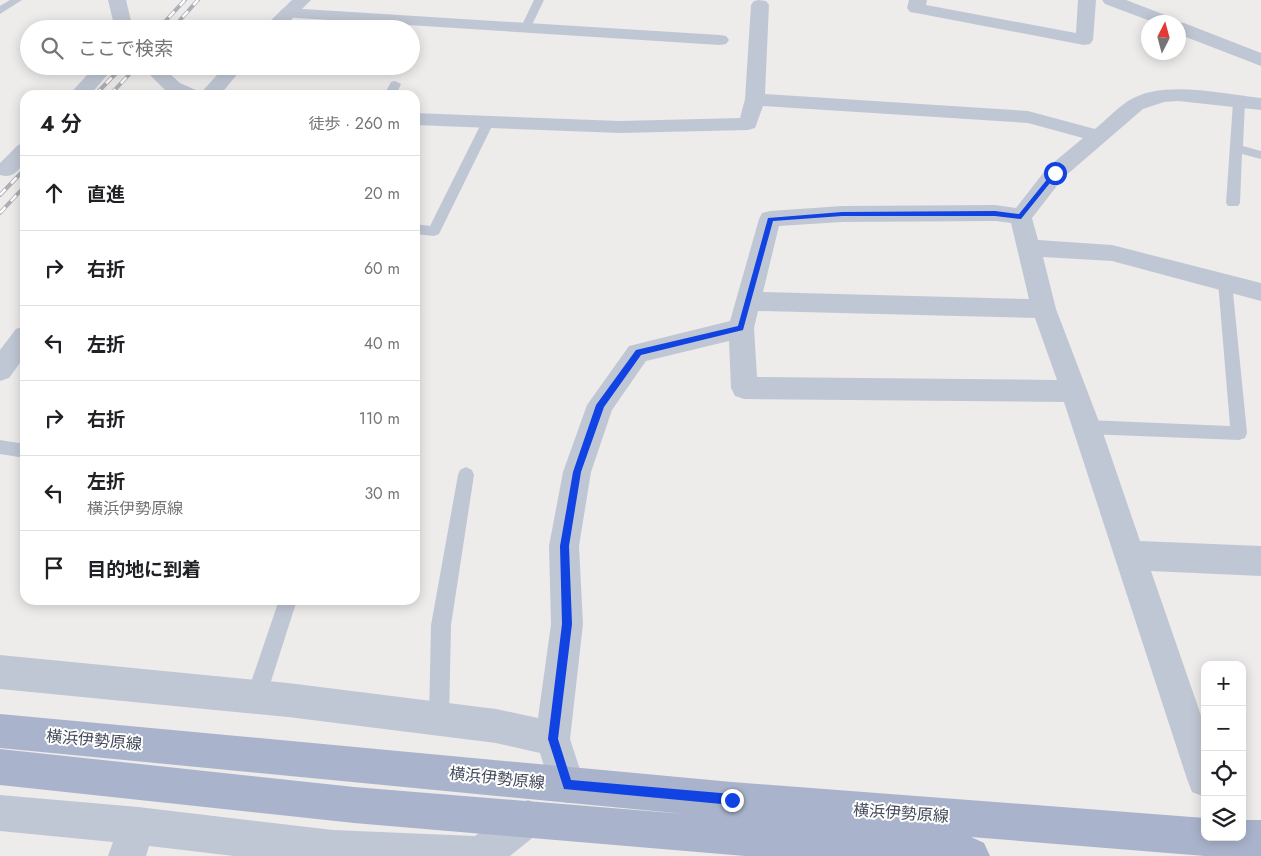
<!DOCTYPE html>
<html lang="ja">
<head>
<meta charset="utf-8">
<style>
	:root { --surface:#fff; --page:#f6f6f6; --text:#202124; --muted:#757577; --line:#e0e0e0 }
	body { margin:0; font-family:Jost,"Noto Sans JP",sans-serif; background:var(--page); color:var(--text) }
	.controls { position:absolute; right:15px; bottom:15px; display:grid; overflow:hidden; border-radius:10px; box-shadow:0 2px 12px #0003 }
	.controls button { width:45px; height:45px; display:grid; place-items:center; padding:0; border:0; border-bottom:1px solid var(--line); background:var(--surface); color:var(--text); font:25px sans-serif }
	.compass { position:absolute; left:1141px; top:15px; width:45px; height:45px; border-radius:50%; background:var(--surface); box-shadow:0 2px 12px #0003; rotate:6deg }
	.stop { position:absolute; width:15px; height:15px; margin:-11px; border:4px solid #1043e2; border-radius:50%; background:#fff }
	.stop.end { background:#1043e2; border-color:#fff; box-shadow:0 1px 5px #0008 }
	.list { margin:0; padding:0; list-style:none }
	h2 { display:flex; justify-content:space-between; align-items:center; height:65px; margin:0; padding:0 20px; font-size:21px }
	h2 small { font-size:16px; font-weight:400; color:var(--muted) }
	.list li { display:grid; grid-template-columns:32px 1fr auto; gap:15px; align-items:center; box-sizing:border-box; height:75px; padding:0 20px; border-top:1px solid var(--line) }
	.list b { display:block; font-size:19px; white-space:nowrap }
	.list p { margin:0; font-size:16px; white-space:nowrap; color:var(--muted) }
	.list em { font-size:16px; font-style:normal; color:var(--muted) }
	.icon { flex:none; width:28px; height:28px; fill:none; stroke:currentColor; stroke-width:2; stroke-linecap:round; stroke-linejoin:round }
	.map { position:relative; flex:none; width:1261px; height:856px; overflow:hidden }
	.search { position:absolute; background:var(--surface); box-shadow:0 2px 12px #0003; left:20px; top:20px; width:400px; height:55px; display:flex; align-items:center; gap:12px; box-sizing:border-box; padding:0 18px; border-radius:28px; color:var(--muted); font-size:19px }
	.panel { position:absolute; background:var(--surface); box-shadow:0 2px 12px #0003; left:20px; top:90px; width:400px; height:515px; border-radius:15px }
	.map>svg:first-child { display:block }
</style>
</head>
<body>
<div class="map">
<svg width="1261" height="856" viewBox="0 0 1261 856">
	<rect width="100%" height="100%" fill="#eeebeb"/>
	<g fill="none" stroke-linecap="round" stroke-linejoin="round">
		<g fill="#c0c7d4" fill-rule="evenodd">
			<path d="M10 0H22L0 14V6Z"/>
			<path d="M534 0H544L530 29H522L521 27Z"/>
			<path d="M121 15 126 18 113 29H101Z"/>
			<path d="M395 81 401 84 396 95H384L391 82Z"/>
			<path d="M1239 98 1245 102 1243 146 1261 151V159L1242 154 1240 203 1238 206H1228L1226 203 1233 102Z"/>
			<path d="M488 118 494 122 439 234 434 236 415 234V224L430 226 482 122Z"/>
			<path d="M1225 277 1230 278 1232 282 1247 433 1245 438 1239 440 1087 434 1081 432 1079 427 1081 422 1087 420 1230 426 1218 282 1220 278Z"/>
			<path d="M0 440 25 444V458L0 454Z"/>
			<path d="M466 467 472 470 474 475 451 625 449 720 446 727 439 730 432 727 429 720 431 625 458 475 460 470Z"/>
			<path d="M279 600H297L266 697 263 704 256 707 249 704 246 697Z"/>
		</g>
		<g fill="#c0c7d4" fill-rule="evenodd">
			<path d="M108 0H126L133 29H115Z"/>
			<path d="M759 0 766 1 769 5 765 94 1028 111 1095 129C1106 120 1116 109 1128 101 1163 79 1222 94 1261 98V110L1178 101 1164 102 1143 109 1063 178 1032 218 1038 240 1112 245 1261 283V301L1112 261 1043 257 1056 309 1101 427 1140 541 1261 546V576L1151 571 1205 727V797L1192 792 1187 779 1064 402 744 399 735 396 731 388 729 341 646 361 612 410 591 472 579 546 583 624 570 739 585 785 580 798 567 803 554 798 540 753 496 743 288 717 0 689V655L288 683 496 709 538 718 551 624 549 546 563 472 587 405 629 346 730 321 759 219 762 213 770 211 842 206 995 205 1016 208 1047 168 1083 138 1028 123 763 106 755 128 748 130 620 133 415 125V113L620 121 740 118 745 99 751 5 754 1ZM995 221 1011 223 1029 299 763 292 779 226 842 222ZM758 311 1035 318 1057 380 757 377 754 328Z"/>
			<path d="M909 0H927L926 5 1076 33 1078 0H1096L1093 40 1090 44 1084 45 916 13 910 12 907 8Z"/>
			<path d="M1102 0H1126L1173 18 1176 22 1184 23 1261 53V66L1178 34V22H1153L1105 4Z"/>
			<path d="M288 8 720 35 726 36 729 40 726 44 720 45 282 17 279 13 282 9Z"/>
			<path d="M95 66H115L90 95H69Z"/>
			<path d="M141 66H161L180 83 198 91 201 95H175L166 91Z"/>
			<path d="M25 143V163C17 171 12 179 0 175V163L18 145Z"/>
			<path d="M0 795 138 807 333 830 475 836 515 805 528 800 541 805 546 818 541 831 510 856H234L149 846 146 856H108L113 842 0 831Z"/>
		</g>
		<g fill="#c0c7d4" fill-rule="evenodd">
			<path d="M292 0H311L282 29H262Z"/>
			<path d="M225 66H244L220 95H199Z"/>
			<path d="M25 326V356L9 378 0 381V350L16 329Z"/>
		</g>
		<path fill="#a9b4cc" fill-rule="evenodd" d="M0 714 732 782 1205 818V837H1242V820H1261V856H1205L971 837 984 843 990 856H745L354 823 0 785V749L354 787 685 814 0 748Z"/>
		<g stroke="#adaeb6" stroke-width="4">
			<g id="rail">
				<path d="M158 29 185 0"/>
				<path d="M172 29 198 0"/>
				<path d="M95 95 123 66"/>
				<path d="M110 95 137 66"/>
				<path d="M0 195 25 169"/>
				<path d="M0 213 25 186"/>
			</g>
		</g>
		<use href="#rail" stroke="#fff" stroke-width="2.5" stroke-dasharray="8" stroke-linecap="butt"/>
	</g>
	<path fill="#1043e2" d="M1053 172 1058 173 1021 219 995 216H842L773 221 743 330 641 355 604 407 581 472 569 546 572 624 558 739 571 780 732 794 735 796 737 800 735 803 732 805 564 789 548 739 562 624 560 546 573 472 596 405 636 350 738 326 768 218 842 212 995 211 1019 214Z"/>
	<g text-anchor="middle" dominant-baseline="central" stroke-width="4" stroke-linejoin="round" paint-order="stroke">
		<g font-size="16" fill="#434a59" stroke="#fff">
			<text transform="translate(94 740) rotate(5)">横浜伊勢原線</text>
			<text transform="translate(497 778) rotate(6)">横浜伊勢原線</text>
			<text transform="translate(901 813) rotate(4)">横浜伊勢原線</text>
		</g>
	</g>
</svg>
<div class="controls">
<button>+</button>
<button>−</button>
<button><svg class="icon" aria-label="locate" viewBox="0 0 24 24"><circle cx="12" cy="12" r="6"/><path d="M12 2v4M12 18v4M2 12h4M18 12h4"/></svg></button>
<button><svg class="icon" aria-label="layers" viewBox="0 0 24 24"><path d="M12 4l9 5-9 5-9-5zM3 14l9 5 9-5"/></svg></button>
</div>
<svg class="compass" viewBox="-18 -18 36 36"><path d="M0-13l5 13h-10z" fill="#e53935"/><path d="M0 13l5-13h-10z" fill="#757577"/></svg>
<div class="stop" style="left:1055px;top:173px"></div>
<div class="stop end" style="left:732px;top:800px"></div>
<div class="search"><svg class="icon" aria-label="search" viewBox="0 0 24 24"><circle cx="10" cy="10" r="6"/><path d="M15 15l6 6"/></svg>ここで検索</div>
<section class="panel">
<h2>4 分<small>徒歩 · 260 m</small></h2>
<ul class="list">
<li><svg class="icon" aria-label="ahead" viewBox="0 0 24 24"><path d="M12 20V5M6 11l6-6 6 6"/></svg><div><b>直進</b></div><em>20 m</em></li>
<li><svg class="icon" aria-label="right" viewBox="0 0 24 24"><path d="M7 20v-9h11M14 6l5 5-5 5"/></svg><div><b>右折</b></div><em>60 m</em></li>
<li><svg class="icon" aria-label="left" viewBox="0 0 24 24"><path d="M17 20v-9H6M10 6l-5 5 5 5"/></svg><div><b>左折</b></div><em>40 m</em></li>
<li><svg class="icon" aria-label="right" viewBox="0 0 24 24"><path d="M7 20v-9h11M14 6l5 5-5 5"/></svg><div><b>右折</b></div><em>110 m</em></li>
<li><svg class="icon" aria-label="left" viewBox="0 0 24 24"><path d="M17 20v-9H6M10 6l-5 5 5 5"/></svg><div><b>左折</b><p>横浜伊勢原線</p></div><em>30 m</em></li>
<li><svg class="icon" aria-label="arrive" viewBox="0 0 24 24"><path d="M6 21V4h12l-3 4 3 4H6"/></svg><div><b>目的地に到着</b></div></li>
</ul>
</section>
</div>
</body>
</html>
